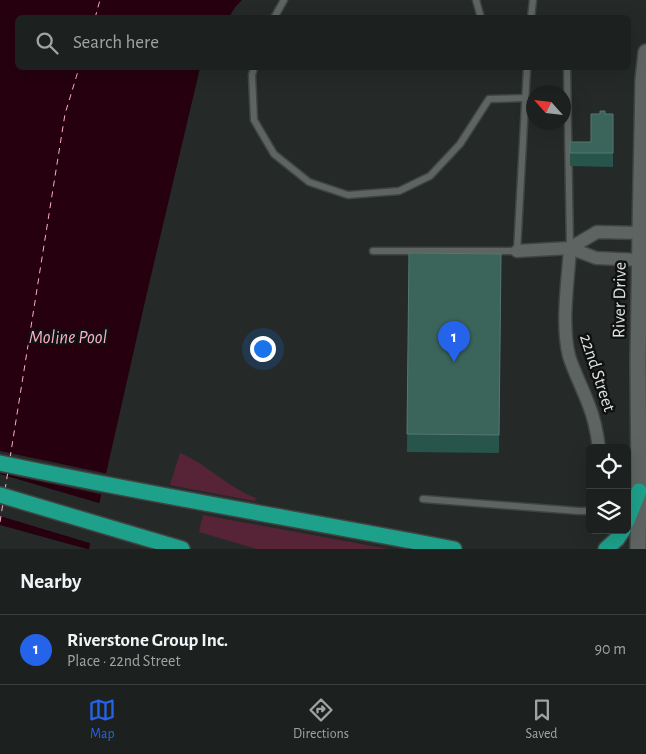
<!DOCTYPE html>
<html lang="en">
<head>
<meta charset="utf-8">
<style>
	:root { --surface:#1c201f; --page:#252828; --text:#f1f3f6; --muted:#a0a3a4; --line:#3a3e3d; --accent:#2563eb }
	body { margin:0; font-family:"Alegreya Sans",sans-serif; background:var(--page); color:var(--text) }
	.controls { position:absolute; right:15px; bottom:15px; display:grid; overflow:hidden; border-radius:8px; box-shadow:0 5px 20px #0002 }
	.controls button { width:45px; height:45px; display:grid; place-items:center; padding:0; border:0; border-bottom:1px solid var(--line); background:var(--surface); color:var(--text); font:25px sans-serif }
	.compass { position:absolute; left:526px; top:85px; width:45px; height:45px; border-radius:50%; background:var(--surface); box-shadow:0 5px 20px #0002; rotate:297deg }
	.you { position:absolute; left:262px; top:348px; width:18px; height:18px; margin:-12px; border:4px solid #fff; border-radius:50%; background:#1a73e8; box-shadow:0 0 0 8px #1a73e833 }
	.badge { display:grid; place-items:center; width:32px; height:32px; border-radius:50%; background:var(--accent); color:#fff; font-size:16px; font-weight:700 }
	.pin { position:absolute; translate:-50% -41px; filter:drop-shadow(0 1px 2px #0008) }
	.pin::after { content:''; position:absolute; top:26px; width:18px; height:15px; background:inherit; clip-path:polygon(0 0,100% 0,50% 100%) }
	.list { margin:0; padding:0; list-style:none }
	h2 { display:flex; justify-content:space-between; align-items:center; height:65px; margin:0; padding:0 20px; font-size:21px }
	h2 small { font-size:16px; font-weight:400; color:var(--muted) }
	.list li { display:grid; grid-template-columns:32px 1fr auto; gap:15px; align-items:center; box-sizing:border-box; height:70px; padding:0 20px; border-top:1px solid var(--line) }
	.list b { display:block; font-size:19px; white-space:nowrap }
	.list p { margin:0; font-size:16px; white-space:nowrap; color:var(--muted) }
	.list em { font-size:16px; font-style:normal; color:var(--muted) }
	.icon { flex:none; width:28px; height:28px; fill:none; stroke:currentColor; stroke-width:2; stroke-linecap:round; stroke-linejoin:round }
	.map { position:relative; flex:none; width:646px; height:549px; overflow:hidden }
	.search { position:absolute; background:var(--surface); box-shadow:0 5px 20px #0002; left:15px; right:15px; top:15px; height:55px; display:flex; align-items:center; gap:12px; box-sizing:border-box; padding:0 18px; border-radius:8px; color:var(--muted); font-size:19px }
	.sheet { height:135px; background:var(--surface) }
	nav { display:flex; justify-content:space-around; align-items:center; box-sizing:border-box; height:70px; border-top:1px solid var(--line); background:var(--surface); font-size:14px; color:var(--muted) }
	nav a { display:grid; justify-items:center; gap:2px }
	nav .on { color:var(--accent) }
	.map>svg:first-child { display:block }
</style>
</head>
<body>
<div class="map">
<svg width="646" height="549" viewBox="0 0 646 549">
	<rect width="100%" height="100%" fill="#252a29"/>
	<g fill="#572437">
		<path d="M180 453C207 464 228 488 256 498L255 501 170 485Z"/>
		<path d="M203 515 388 549H257L199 532Z"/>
	</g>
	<path fill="#26000f" d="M0 0H242L236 6 229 17 18 18V68H200L146 297 89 549H0Z"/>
	<g fill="#252a29">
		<path d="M0 451 109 474 104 495 0 473Z"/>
		<path d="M0 474 102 504 93 544 0 516Z"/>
		<path d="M0 525 87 549H0Z"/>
	</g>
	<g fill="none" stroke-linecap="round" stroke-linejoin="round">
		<g stroke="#feaec8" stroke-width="1" stroke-dasharray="6 5" stroke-linecap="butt">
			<path d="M95 18 100 0"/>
			<path d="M10 458 65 114 79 68"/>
			<path d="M5 490 8 471"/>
			<path d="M0 522 3 503"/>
		</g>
		<g stroke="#404543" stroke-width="9">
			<g id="service">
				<path d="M476 0 481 18"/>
				<path d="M274 18 284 0"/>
				<path d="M531 18 533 0"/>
				<path d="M254 68 252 75 254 120 274 154 309 182 348 195 399 191 430 176 460 144 489 99 525 98"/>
				<path d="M567 68 570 248"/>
				<path d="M373 251H517L527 68"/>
				<path d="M423 499 579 511H587L590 509"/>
			</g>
		</g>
		<g stroke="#404543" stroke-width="15">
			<g id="minor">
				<path d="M570 248C568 282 561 323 569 356 574 372 582 387 588 403 594 417 597 432 599 448"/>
				<path d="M570 248 597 232 640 233"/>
				<path d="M517 251 570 248 596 258 640 260"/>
			</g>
		</g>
		<g stroke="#404543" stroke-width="18">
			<path id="tertiary" d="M640 233 643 80 646 52"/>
		</g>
		<g stroke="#404543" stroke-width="18">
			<path id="secondary" d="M638 549 639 491 638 362 640 233H646"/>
		</g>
		<g stroke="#404543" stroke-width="18">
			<g id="motorway">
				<path d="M0 463C151 495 303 520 454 549"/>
				<path d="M0 495 182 549"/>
				<path d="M627 521 639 491"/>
				<path d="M606 549 617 539 623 530"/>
			</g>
		</g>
		<use href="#service" stroke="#5e6462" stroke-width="6"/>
		<use href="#minor" stroke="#5e6462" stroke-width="12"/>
		<use href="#tertiary" stroke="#5e6462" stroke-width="15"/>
		<use href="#secondary" stroke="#5e6462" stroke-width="15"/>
		<use href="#motorway" stroke="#1ea18b" stroke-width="15"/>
	</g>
	<g fill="#27554b">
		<path d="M605 114H613V167L570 166V142H591Z"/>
		<path d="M409 253 501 254 499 453 407 452Z"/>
	</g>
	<g fill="#3b645b" stroke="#547870">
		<path d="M600 111H605V114H613V153H570V142H591V114H600Z"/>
		<path d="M409 253 501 254 499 435 407 434Z"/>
	</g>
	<g text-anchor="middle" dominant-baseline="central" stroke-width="5" stroke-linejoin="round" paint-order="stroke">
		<g font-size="18" fill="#dfe2e1" stroke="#101211">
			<text transform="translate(620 300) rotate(-89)">River Drive</text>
			<text transform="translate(597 373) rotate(72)">22nd Street</text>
		</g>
		<g font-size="19" font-style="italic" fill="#feaec8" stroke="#101211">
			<text x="68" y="337">Moline Pool</text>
		</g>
	</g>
</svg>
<div class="controls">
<button><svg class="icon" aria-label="locate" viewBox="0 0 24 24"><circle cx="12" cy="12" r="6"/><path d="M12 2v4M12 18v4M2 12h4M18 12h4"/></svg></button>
<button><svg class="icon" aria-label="layers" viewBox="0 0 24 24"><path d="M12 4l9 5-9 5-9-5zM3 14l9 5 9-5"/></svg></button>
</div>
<svg class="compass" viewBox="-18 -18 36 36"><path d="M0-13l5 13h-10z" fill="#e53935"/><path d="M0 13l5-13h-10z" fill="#a0a3a4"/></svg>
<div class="you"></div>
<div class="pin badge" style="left:454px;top:362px">1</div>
<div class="search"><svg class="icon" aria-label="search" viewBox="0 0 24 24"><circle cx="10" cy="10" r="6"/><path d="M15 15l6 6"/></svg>Search here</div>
</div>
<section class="sheet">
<h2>Nearby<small></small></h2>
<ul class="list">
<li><span class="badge">1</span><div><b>Riverstone Group Inc.</b><p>Place · 22nd Street</p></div><em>90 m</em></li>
</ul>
</section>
<nav>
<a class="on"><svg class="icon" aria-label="map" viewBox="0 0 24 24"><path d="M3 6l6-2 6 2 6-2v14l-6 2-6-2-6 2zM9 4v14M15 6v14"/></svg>Map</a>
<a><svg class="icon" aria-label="directions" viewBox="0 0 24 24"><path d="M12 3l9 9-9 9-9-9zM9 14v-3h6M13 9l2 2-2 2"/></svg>Directions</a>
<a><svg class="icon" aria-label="saved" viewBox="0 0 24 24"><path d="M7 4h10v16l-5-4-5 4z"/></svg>Saved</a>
</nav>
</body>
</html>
